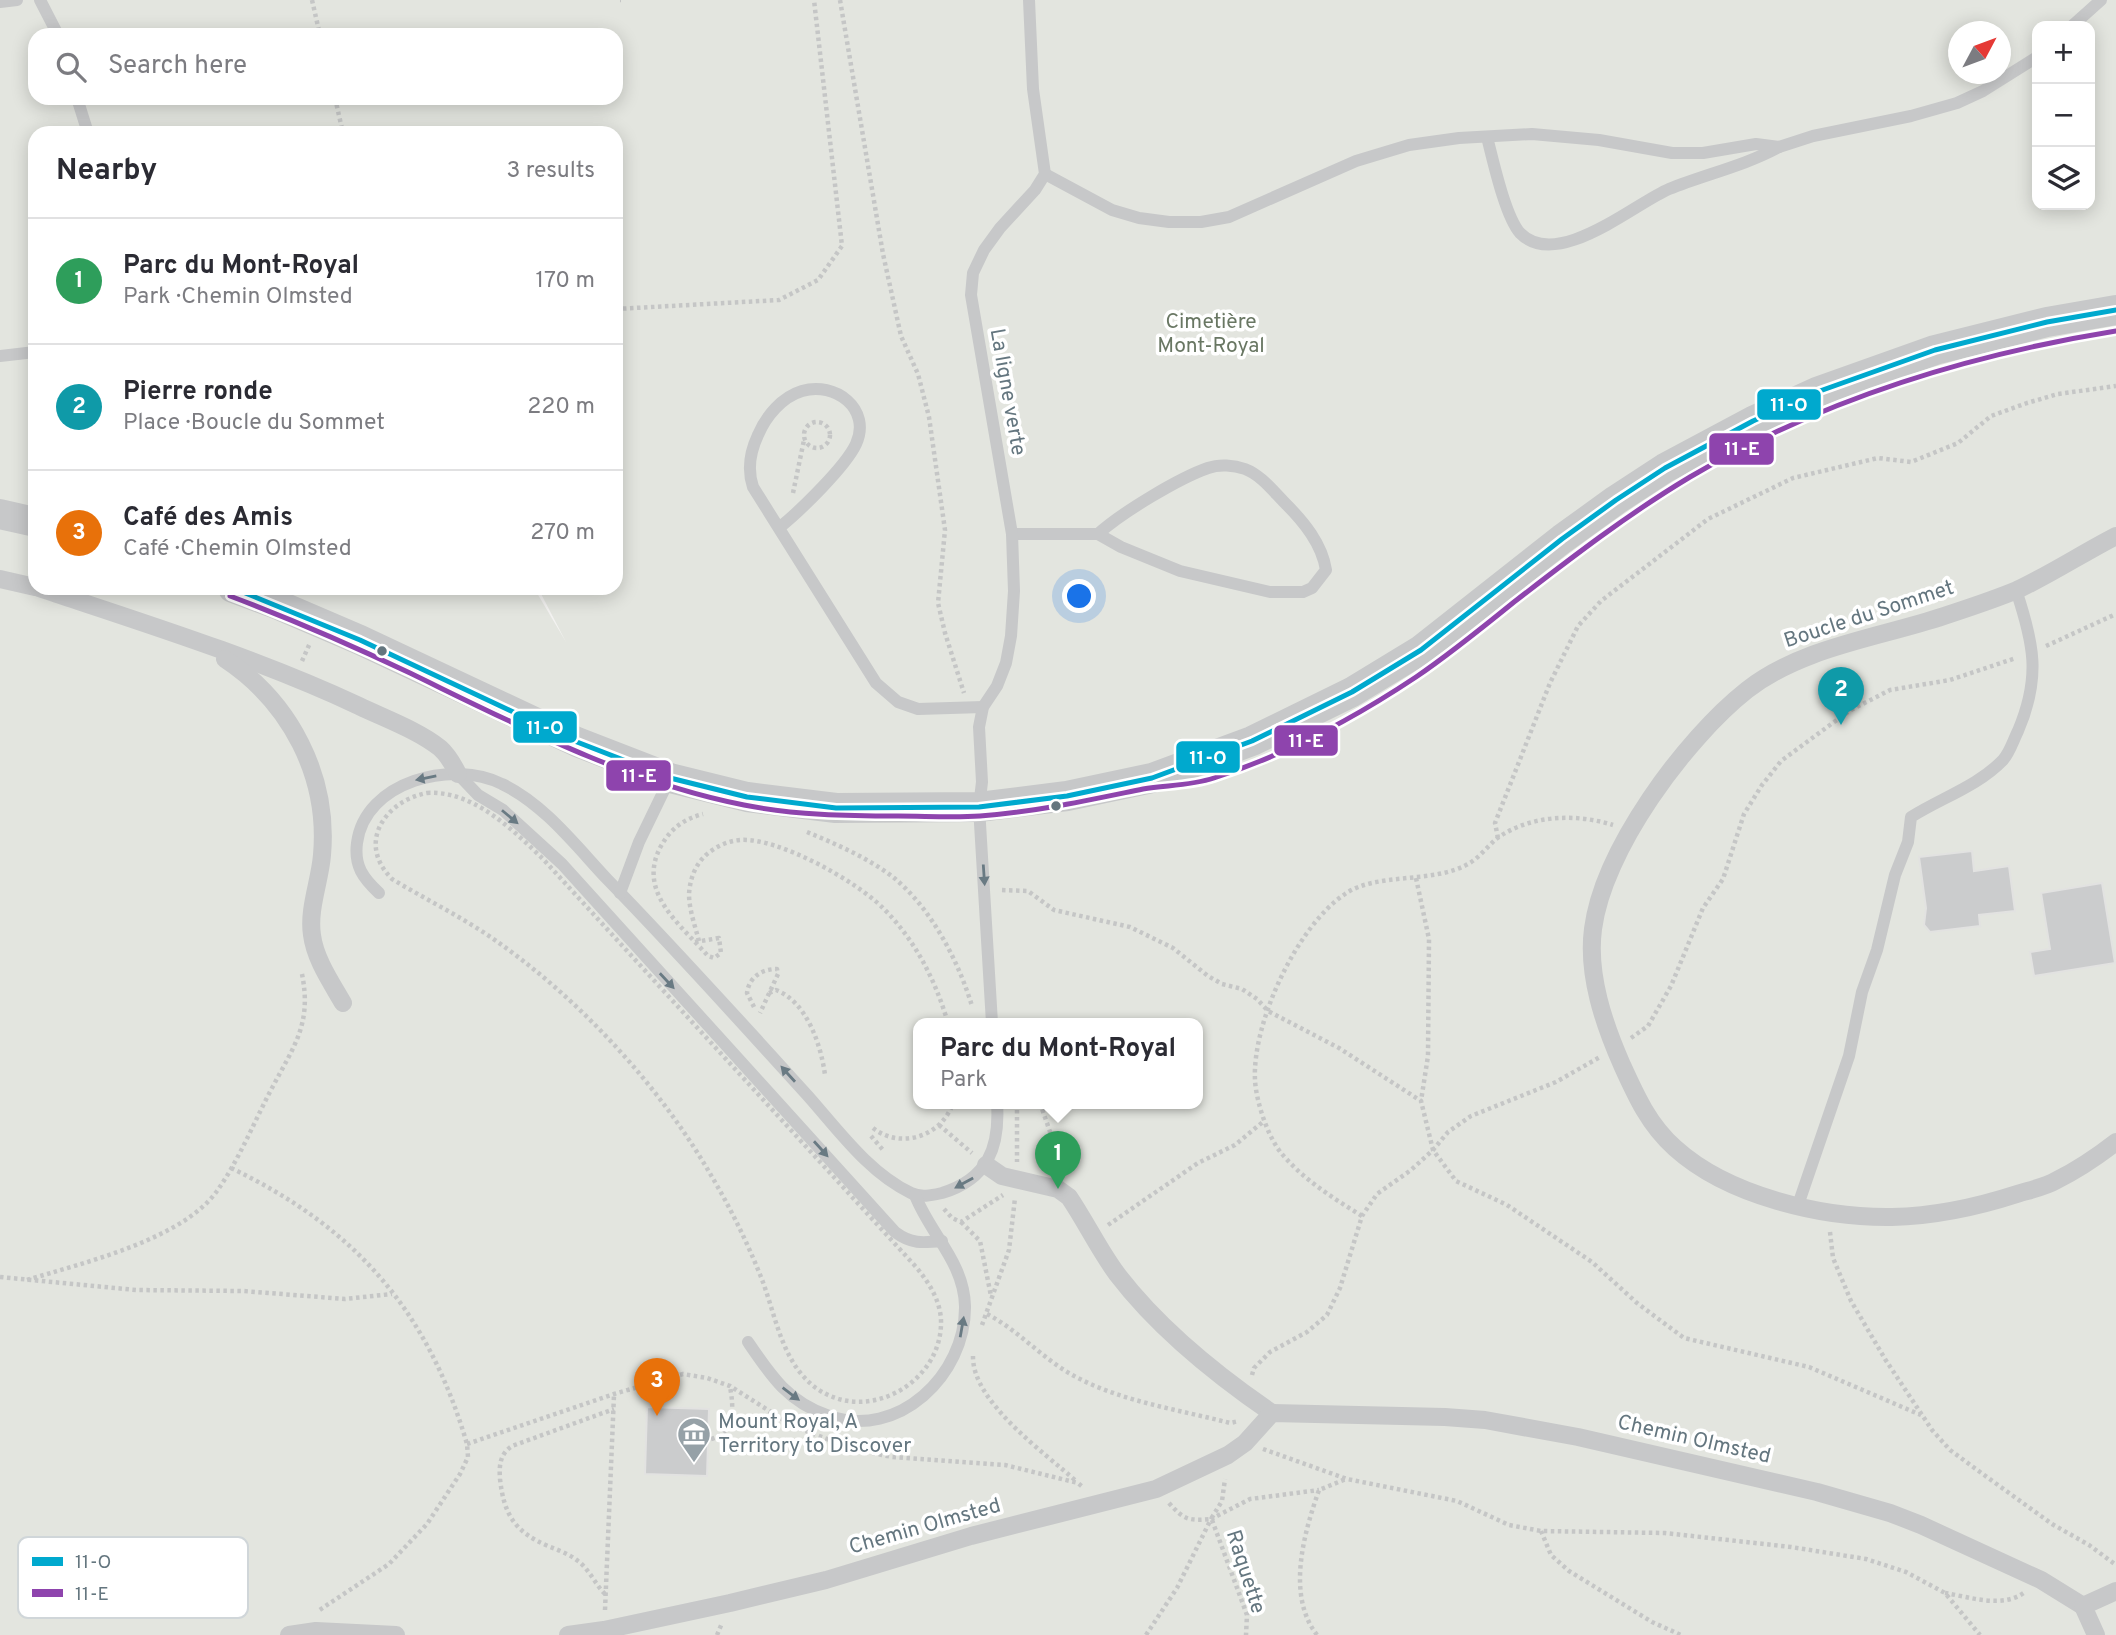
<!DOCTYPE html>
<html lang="en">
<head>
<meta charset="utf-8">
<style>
	:root { --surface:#fff; --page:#f7f7f7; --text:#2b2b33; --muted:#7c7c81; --line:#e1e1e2; --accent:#111827 }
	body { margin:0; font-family:Overpass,sans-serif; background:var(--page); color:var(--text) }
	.controls { position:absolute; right:21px; top:21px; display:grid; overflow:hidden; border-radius:14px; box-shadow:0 4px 18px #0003 }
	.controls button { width:63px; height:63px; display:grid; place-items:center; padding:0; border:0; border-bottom:2px solid var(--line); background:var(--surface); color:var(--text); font:35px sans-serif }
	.compass { position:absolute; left:1948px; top:21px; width:63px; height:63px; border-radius:50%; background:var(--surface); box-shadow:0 4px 18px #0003; rotate:49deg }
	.you { position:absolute; left:1080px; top:597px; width:24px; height:24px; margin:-18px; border:5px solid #fff; border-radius:50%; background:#1a73e8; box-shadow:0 0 0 10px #1a73e833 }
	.badge { display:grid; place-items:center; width:46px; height:46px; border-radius:50%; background:var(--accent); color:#fff; font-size:23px; font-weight:700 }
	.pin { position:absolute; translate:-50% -58px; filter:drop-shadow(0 2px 4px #0008) }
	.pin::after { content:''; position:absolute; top:37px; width:24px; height:21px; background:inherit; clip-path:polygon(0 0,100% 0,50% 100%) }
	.popup { position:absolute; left:913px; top:1018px; width:290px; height:91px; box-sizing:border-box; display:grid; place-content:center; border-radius:14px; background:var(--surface); filter:drop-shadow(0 2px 5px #0005); font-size:23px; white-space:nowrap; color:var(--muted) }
	.popup b { font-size:26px; color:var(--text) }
	.popup::after { content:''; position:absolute; left:50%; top:100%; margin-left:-14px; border:14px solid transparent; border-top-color:var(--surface) }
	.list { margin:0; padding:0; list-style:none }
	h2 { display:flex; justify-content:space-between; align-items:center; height:91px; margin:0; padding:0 28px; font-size:30px }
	h2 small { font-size:23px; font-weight:400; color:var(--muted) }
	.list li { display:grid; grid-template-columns:46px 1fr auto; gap:21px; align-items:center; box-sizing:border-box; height:126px; padding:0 28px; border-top:2px solid var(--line) }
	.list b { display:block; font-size:26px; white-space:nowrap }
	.list p { margin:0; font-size:23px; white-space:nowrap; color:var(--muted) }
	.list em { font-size:23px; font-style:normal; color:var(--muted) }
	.icon { flex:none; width:38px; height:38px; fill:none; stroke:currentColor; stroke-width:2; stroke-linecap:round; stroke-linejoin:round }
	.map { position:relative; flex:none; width:2116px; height:1635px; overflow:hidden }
	.search { position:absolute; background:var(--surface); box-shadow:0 4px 18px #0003; left:28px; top:28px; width:595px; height:77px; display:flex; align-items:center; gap:18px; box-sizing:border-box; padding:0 24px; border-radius:21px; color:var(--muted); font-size:26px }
	.panel { position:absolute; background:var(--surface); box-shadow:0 4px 18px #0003; left:28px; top:126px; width:595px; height:469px; border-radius:21px }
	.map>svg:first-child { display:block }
</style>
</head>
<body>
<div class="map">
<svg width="2116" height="1635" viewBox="0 0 2116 1635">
	<rect width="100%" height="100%" fill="#f3f2f1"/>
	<path fill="#e3e5df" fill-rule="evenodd" d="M0 0H2116V1635H0ZM2037 26H2090V205H2037ZM1958 32H2000V74H1958ZM35 35H616V98H35ZM35 133H616V588H538L566 642 534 588H35ZM918 1023H1198V1103H918Z"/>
	<g fill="#cbcccd" stroke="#e2e2e1" stroke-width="2">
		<path d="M1972 851 1974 871 2009 866 2015 911 1979 915 1980 926 1930 932 1924 925 1926 908 1919 857Z"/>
		<path d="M2102 883 2115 963 2034 976 2030 952 2050 949 2041 893Z"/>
		<path d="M647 1407 709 1409 707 1476 645 1474Z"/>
	</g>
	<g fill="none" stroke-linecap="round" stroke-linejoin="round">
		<g stroke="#c5c6c6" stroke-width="4.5" stroke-dasharray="3.5 3.5" stroke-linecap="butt">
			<path d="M312 0 320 35"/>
			<path d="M620 0H621"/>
			<path d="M840 0 883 254 901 336 918 374 929 417 945 530 938 603 945 633 964 693"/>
			<path d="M335 98 343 133"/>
			<path d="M616 309 779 300 818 280 842 246 814 0"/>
			<circle cx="817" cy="435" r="13"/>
			<path d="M793 493 804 440"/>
			<path d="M2046 646 2116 614"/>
			<path d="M302 661 310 643"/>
			<path d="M427 793C473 790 513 830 543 859L917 1268C929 1283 940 1300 941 1320 943 1382 868 1425 816 1388 781 1362 776 1315 761 1277 747 1242 731 1209 712 1177 660 1086 579 998 492 938 460 916 425 899 392 879 356 843 385 801 427 793Z"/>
			<path d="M807 832C836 844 868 858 893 877 931 908 958 960 972 1006"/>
			<path d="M1498 838 1495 823 1550 683 1578 626 1601 601 1708 519 1793 478 1878 458 1911 462 1958 443 1991 416 2027 403 2058 394 2116 386"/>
			<path d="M1416 878 1429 939 1428 1056 1421 1101"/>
			<path d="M1002 890 1028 891 1054 910 1130 927 1173 948 1208 976 1222 984 1242 989 1257 999 1268 1011 1339 1048 1421 1101 1433 1150 1456 1181 1507 1205 1592 1262 1637 1303 1684 1338 1809 1367 1921 1415"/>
			<path d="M699 941C695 926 689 909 689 894 690 879 695 865 706 855 715 847 727 841 740 840 778 837 856 881 883 908 915 940 935 979 948 1023"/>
			<path d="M695 942 719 938 721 953 714 958 708 956C680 924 636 892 661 846 671 828 684 819 703 814"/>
			<path d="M769 993 776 990C807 1002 821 1045 825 1075"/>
			<path d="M754 1007 747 993C749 977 762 969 777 969L778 974 760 1013"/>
			<path d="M1631 1038 1648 1026 1671 986 1703 908 1723 879 1744 814 1762 785 1781 761 1849 711 1890 690 1950 680 2016 658"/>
			<path d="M1017 1103V1162"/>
			<path d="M1040 1103 1064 1172"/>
			<path d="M939 1125 972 1153"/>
			<path d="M873 1128C901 1150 942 1136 953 1103"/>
			<path d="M871 1136 883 1150"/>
			<path d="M231 1168C356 1228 428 1311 467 1444L468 1457 460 1474 427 1524 389 1564 318 1611"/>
			<path d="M944 1209 952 1218 961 1222 1003 1195"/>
			<path d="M1362 1216C1333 1198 1304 1180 1282 1154 1268 1138 1256 1101 1255 1080 1252 1023 1297 926 1345 894 1376 872 1433 884 1468 864 1479 858 1487 847 1496 839 1529 815 1575 813 1613 825"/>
			<path d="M961 1222 980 1241 991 1296"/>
			<path d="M1108 1225 1198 1163 1235 1145 1264 1121"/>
			<path d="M1830 1232 1833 1258 1851 1301 1885 1359 1932 1430 1950 1450 1980 1472 2052 1524 2089 1545 2116 1565"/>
			<path d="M0 1277 136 1290 243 1291 345 1299 392 1294"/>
			<path d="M27 1280C82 1263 182 1240 217 1191 239 1160 254 1122 272 1088 294 1046 312 1024 302 974"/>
			<path d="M987 1314C1020 1331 1045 1362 1080 1379 1125 1402 1180 1410 1230 1423L1239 1421"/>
			<path d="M982 1325 1009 1250 1015 1198"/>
			<path d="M973 1356C972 1402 1045 1453 1076 1481"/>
			<path d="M1252 1375 1254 1368 1270 1352 1307 1332 1327 1315 1340 1288 1362 1216 1377 1194 1411 1170 1433 1150 1448 1132 1471 1116 1556 1082 1600 1057"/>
			<path d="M711 1439C735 1432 734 1408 730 1387"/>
			<path d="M467 1444 614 1394 683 1374 707 1378 730 1386 793 1426 853 1449 892 1457 1005 1465 1078 1483 1084 1488"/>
			<path d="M1263 1449 1347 1479 1457 1501 1509 1525 1541 1531 1665 1533 1791 1547 1866 1559 1906 1572 1945 1593 1980 1635"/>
			<path d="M1169 1503C1184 1520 1189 1521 1211 1519L1222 1501 1225 1479"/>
			<path d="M1212 1520 1247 1615 1246 1635"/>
			<path d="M1541 1531 1551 1555 1569 1571 1652 1622 1681 1635"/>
			<path d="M1945 1593C1970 1597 2003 1609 2025 1592"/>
			<path d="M605 1594C595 1584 589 1569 578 1561 569 1554 558 1550 548 1546 515 1532 504 1515 500 1479 499 1465 500 1454 512 1446L614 1409"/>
			<path d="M605 1610 614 1395"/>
			<path d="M717 1635 722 1623"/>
			<path d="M1146 1635 1177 1588 1211 1519 1250 1499 1319 1490"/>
			<path d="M1317 1635C1286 1595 1304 1533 1319 1490L1346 1479"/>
		</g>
		<g stroke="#c7c8c9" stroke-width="12">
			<path d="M40 0 58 35"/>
			<path d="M0 2 17 0"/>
			<path d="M2072 26 2101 0"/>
			<path d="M77 98 88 133"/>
			<path d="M1487 137C1493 160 1505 216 1520 233 1557 271 1634 204 1669 189 1706 174 1744 166 1779 147"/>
			<path d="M1045 174 1112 210 1139 218 1169 222H1201L1229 217 1356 161 1409 145 1459 138 1532 134 1599 140 1672 153H1703L1756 144 1779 147 1813 136 1911 116 1957 103 1983 91 2037 57"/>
			<path d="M0 356 35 352"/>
			<path d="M780 527C800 511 846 466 856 444 872 409 835 381 802 391 782 397 766 416 758 435 750 452 747 469 753 487L876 683 898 702 918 709 983 707"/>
			<path d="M1012 534H1098L1121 547 1180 571 1270 592H1303L1312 588 1326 570C1322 544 1304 522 1285 503 1273 491 1261 475 1245 469 1234 465 1219 464 1208 468 1179 478 1121 513 1098 534"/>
			<path d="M458 774 478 795 503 810 562 864 895 1232C911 1244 922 1243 942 1241"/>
			<path d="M379 893C363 878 354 866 357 843 365 781 453 759 502 784 544 804 576 846 607 879 676 950 742 1023 808 1096 839 1131 869 1173 911 1193 921 1198 933 1195 942 1193 988 1179 1000 1147 997 1103"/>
			<path d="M620 893 639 842 670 778"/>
			<path d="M992 1023 979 807 982 782 979 727 983 707 997 686 1006 663 1011 636 1014 591 1012 534 971 295 973 273 984 250 1000 228 1035 190 1045 174 1033 89 1029 0"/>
			<path d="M1798 1205 1849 1056 1862 992 1877 950 1895 875 1908 842 1911 817C1941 798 1978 786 2003 760 2010 752 2013 741 2018 731 2041 677 2034 644 2016 590"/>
			<path d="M748 1342C771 1376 788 1402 829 1416 898 1440 966 1375 965 1306 964 1262 930 1234 915 1195"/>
		</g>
		<g stroke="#c7c8c9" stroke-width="18">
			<path d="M2116 536C2083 553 2051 574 2017 590 1993 600 1968 608 1944 616 1878 638 1802 647 1747 690 1685 739 1603 850 1593 929 1587 975 1604 1024 1622 1065 1636 1096 1649 1125 1675 1148 1728 1196 1822 1218 1892 1217 1935 1216 1977 1207 2017 1194 2030 1190 2045 1187 2057 1180 2077 1170 2098 1156 2116 1142"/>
			<path d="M0 579 35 587"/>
			<path d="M39 588C147 624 256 658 359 706 386 719 417 730 440 748 448 755 453 764 458 774"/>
			<path d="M225 659C290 702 329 776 322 855 320 881 308 909 312 935 315 959 331 982 343 1003"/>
			<path d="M986 1165 1002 1176 1058 1189 1069 1197C1086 1222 1099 1250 1117 1274 1159 1329 1215 1374 1272 1413"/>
			<path d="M289 1635 316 1631 396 1635"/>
			<path d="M568 1635 604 1630 730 1603 826 1580 971 1536 1156 1489 1228 1455 1245 1443 1272 1413 1445 1417 1485 1420 1578 1437 1817 1492 1890 1513 1921 1525 2041 1580 2083 1606"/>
			<path d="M2096 1635 2083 1606 2116 1591"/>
		</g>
		<g stroke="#c7c8c9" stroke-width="30">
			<path d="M0 514 35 522"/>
			<path d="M233 588 276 604 360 640 577 742 670 778 747 797 836 808 979 807 1067 796 1152 778 1252 741 1352 692 1421 650 1562 539 1616 500 1665 468 1753 421 1817 392 1935 350 2047 322 2116 310"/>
		</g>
		<g stroke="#fff" stroke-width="10">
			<path id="bus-1" d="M233 588 360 640 577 742 670 778 747 797 836 808 979 807 1067 796 1152 778 1252 741 1352 692 1421 650 1562 539 1616 500 1665 468 1753 421 1817 392 1935 350 2047 322 2116 310"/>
		</g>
		<g stroke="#fff" stroke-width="10">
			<path id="bus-2" d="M230 596C291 619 351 645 410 673 517 725 626 782 744 805 795 815 846 816 898 816 925 816 953 818 980 816 1035 812 1089 800 1143 789 1166 785 1190 786 1214 778 1285 755 1353 719 1416 677 1450 654 1482 628 1514 602 1571 558 1628 514 1690 477 1821 400 1967 355 2116 331"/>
		</g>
		<use href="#bus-1" stroke="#00a9ce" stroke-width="5"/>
		<use href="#bus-2" stroke="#8e44ad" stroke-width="5"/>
	</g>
	<defs><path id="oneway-solid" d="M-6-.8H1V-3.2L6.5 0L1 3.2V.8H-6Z" transform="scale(1.75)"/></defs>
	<g fill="#697a83">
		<use href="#oneway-solid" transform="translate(426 778) rotate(169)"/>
		<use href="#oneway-solid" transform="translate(510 817) rotate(40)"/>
		<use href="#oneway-solid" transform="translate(984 875) rotate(86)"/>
		<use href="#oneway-solid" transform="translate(667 981) rotate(47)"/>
		<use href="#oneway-solid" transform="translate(788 1074) rotate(-132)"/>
		<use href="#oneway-solid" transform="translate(821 1149) rotate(48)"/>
		<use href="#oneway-solid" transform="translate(964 1183) rotate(151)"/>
		<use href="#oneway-solid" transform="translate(962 1327) rotate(-80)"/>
		<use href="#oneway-solid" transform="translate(791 1394) rotate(37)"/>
	</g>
	<defs>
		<g id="museum-pin" transform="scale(1.75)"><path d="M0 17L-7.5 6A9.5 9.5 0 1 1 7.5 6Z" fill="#96a1a7" stroke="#fff"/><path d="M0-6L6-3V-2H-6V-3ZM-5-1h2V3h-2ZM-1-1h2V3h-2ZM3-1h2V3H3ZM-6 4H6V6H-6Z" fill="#fff"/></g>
	</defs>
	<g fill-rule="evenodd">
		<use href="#museum-pin" x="694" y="1434"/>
	</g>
	<g fill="#64767f" stroke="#fff" stroke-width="2.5">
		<circle cx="382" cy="651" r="6"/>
		<circle cx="1056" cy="806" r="6"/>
	</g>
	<g text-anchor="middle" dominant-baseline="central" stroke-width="7" stroke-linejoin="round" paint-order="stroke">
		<g font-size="21" fill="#697763" stroke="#fff">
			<text x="1211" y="322">Cimetière<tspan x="1211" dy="24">Mont-Royal</tspan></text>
		</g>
		<g font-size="21" fill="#64767f" stroke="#fff">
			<text transform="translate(1007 392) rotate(80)">La ligne verte</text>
			<text transform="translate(1869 615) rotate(-18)">Boucle du Sommet</text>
			<text transform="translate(1694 1440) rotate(13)">Chemin Olmsted</text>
			<text transform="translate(925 1527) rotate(-16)">Chemin Olmsted</text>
			<text transform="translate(1245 1572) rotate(72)">Raquette</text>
		</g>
		<g font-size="21" fill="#64767f" stroke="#fff" text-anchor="start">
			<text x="718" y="1422">Mount Royal, A<tspan x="718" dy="24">Territory to Discover</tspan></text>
		</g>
	</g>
	<rect x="18" y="1537" width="230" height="81" rx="10" fill="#fff" stroke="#d0d6d9" stroke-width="2"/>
	<rect x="32" y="1557" width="31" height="9" fill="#00a9ce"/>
	<rect x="32" y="1589" width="31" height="8" fill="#8e44ad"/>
	<g font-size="19" fill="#64767f">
		<text x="75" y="1568">11-O</text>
		<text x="75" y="1600">11-E</text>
	</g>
	<g stroke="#fff" stroke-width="2.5">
		<rect x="1756" y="388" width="66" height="33" rx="7" fill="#00a9ce"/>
		<rect x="1708" y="432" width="67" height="34" rx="7" fill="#8e44ad"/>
		<rect x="512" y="710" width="66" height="34" rx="7" fill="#00a9ce"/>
		<rect x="1273" y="724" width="66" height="33" rx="7" fill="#8e44ad"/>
		<rect x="1175" y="740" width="66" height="34" rx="7" fill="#00a9ce"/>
		<rect x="605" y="759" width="67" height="33" rx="7" fill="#8e44ad"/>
	</g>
	<g font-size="19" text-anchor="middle" font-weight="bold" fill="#fff">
		<text x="1789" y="411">11-O</text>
		<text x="1742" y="455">11-E</text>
		<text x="545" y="734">11-O</text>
		<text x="1306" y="747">11-E</text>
		<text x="1208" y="764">11-O</text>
		<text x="639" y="782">11-E</text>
	</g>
</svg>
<div class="controls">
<button>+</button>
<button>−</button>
<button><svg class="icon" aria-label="layers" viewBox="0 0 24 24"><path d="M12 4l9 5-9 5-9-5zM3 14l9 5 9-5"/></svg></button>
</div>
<svg class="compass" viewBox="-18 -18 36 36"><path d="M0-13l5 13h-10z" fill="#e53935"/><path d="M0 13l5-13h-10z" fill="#7c7c81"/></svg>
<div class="you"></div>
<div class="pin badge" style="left:1058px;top:1189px;background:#2e9e5b">1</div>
<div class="popup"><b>Parc du Mont-Royal</b>Park</div>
<div class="pin badge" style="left:1841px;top:725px;background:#0f9aa8">2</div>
<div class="pin badge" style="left:657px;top:1416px;background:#e8710a">3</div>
<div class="search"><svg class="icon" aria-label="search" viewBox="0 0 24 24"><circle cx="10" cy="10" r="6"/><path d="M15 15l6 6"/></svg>Search here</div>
<section class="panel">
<h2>Nearby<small>3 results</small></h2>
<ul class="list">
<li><span class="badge" style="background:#2e9e5b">1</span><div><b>Parc du Mont-Royal</b><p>Park · Chemin Olmsted</p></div><em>170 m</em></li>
<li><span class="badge" style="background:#0f9aa8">2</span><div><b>Pierre ronde</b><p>Place · Boucle du Sommet</p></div><em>220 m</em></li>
<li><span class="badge" style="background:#e8710a">3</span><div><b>Café des Amis</b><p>Café · Chemin Olmsted</p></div><em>270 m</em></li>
</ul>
</section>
</div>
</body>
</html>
